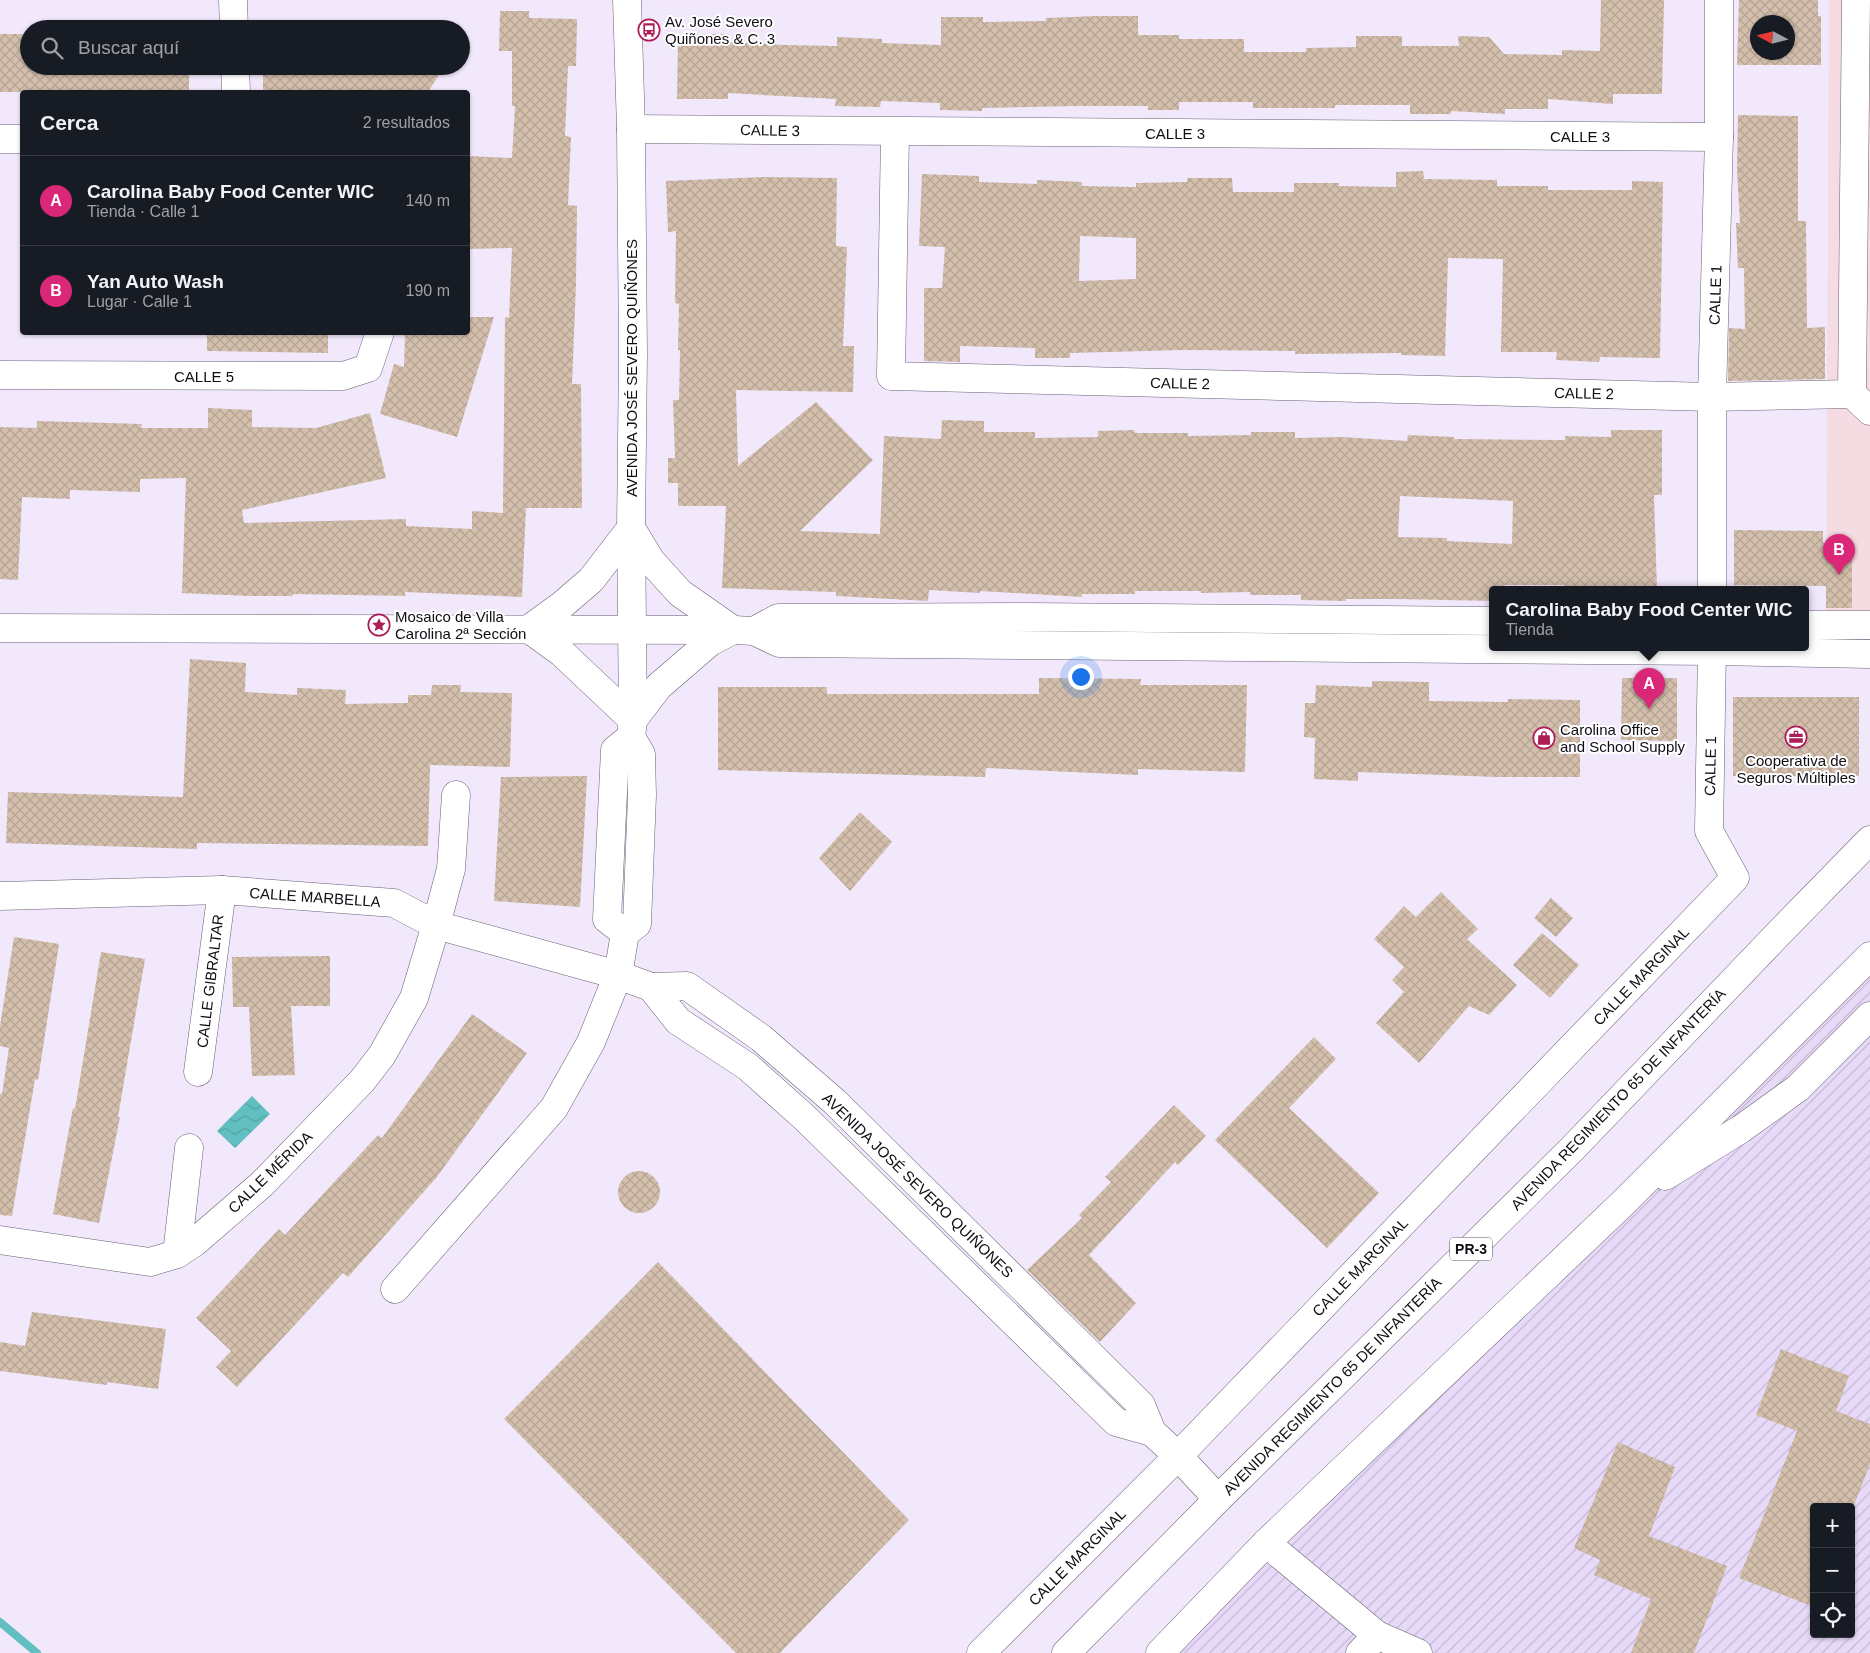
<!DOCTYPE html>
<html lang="es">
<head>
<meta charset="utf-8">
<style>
	:root { --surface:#171b24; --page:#242831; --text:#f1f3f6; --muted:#9ea1a6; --line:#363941; --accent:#db2777 }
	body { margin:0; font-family:Arial,sans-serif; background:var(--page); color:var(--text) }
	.controls { position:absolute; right:15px; bottom:15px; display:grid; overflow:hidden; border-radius:5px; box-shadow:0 1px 4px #0004 }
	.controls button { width:45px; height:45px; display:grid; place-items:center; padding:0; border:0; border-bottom:1px solid var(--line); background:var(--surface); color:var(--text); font:25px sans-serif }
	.compass { position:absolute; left:1750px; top:15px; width:45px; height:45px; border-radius:50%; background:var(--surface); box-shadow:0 1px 4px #0004; rotate:277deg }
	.you { position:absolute; left:1080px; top:676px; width:18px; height:18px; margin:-12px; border:4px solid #fff; border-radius:50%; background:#1a73e8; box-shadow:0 0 0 8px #1a73e833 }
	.badge { display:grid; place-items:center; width:32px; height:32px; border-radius:50%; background:var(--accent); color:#fff; font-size:16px; font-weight:700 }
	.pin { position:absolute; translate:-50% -41px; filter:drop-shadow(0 1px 2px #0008) }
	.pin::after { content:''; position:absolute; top:26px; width:18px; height:15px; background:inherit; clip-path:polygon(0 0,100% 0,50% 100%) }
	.popup { position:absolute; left:1489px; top:586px; width:320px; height:65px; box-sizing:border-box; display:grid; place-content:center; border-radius:5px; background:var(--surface); filter:drop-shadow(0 1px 4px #0005); font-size:16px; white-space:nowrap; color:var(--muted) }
	.popup b { font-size:19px; color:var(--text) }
	.popup::after { content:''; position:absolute; left:50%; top:100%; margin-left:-10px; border:10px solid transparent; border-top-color:var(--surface) }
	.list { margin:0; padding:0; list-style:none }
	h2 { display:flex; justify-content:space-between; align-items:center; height:65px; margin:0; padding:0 20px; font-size:21px }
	h2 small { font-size:16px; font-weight:400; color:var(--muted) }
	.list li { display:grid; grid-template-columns:32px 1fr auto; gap:15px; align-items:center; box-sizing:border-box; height:90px; padding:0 20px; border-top:1px solid var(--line) }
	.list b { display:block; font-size:19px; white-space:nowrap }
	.list p { margin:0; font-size:16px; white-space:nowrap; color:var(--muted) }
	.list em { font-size:16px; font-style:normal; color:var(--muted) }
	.icon { flex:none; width:28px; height:28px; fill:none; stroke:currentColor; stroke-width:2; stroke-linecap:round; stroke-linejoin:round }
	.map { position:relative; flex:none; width:1870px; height:1653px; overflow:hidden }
	.search { position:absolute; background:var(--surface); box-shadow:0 1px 4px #0004; left:20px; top:20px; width:450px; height:55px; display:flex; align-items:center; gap:12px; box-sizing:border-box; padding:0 18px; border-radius:28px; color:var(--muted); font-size:19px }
	.panel { position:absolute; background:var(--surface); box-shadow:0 1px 4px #0004; left:20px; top:90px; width:450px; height:245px; border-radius:5px }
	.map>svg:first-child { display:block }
</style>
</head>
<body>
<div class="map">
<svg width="1870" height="1653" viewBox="0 0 1870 1653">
	<defs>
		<pattern id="industrial-furrows" width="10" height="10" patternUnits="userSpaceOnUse" patternTransform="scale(1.25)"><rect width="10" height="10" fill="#e7d9f8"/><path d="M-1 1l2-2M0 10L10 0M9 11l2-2" fill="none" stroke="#c5b9d4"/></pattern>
		<pattern id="water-waves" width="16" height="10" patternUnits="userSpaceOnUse" patternTransform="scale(1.25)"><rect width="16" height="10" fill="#62bfc1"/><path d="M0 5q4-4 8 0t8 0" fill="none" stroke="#54a3a5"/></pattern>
		<pattern id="building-cross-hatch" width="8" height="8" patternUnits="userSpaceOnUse" patternTransform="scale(1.25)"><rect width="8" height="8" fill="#d4bfad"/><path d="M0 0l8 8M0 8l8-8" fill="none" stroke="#b5a394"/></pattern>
	</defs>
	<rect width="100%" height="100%" fill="#f1e8fc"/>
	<path fill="#f5dbe2" d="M1829 0H1870V619L1826 618Z"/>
	<path fill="url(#industrial-furrows)" fill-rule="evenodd" d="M1870 950V1653H1177ZM1814 1507H1851V1634H1814Z"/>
	<path fill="url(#water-waves)" d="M252 1096 270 1114 235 1148 217 1131Z"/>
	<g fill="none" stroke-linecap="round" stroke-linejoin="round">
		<path stroke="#62bfc1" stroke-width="8" d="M0 1622 37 1653"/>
	</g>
	<g fill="url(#building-cross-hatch)" fill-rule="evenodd">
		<path d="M1601 0H1664L1662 94H1613V104L1548 99V109H1505V114L1451 111V114H1410V105H1335V108H1253V102H1179V110H1148V106H1077L982 108V111L940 110V103L881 101 880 107 835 106 836 99 728 93V99H677L678 34H729V42L784 45 837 46V37L882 39V43L941 45V17H983V22L1046 21V18L1096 16H1138V35H1179V39H1244V52H1306V48L1356 47V36H1402V46H1459L1458 36 1489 37 1504 54 1562 55V50L1600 51Z"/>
		<path d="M1739 0H1818V16H1821V65H1737ZM1758 22H1788V52H1758Z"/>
		<path d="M500 11H529V18L577 19 576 66H568L565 136 571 137 568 205 577 206 576 284 572 384H581L582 508H526L522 597 405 592V596L293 594V596H248L182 593 186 478 140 479V492L70 490V499L22 497 18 580 0 579V427L37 428V421L142 424 141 428H208V408L252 410V427L316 428 370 413 386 478 242 510 244 523 406 519V526L472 529V511L503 513 505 317 509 318 512 248 468 249V156L512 158 515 106H512V51H499Z"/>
		<path d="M264 22 304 23V29H264Z"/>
		<path d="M0 34H29V66H183V70H189V92H0Z"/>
		<path d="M263 66H430L440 73 428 92H263Z"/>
		<path d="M1738 115 1798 116V221H1806L1807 328 1825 327V379L1728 381 1729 328 1745 329 1744 268H1738L1736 223H1740L1737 170Z"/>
		<path d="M1423 171 1424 179 1497 180V186H1548V190H1632V181L1663 182 1660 358 1600 357 1599 362 1556 360 1557 352H1501L1503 259 1448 258 1445 356 1401 355V353L1295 354V351L1184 350 1070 353V358H1035V348L960 346V362L924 361V288H942L945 247 919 246 922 174 979 176V182L1037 184V180L1082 182V186L1136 187V183L1187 182V178H1232L1233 192H1294V183H1339V186L1396 187V172ZM1080 236 1136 238V279L1079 281Z"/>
		<path d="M765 177 837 178 836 246 847 247 843 346H854L853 392 736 390 738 466 816 402 873 460 800 531 880 534 884 436 941 439 942 420 984 421V432H1035V438L1098 437V431L1134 430 1135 433H1188V436L1251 435V432H1295V438L1341 437 1407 441 1408 435 1454 437V439L1565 440V436L1611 437V430H1662V495H1654L1657 590H1565V585H1504V590H1493V601L1398 599H1346V601L1301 600V595H1250V592L1201 593V591H1135V594H1082V597L980 591V593L929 590 928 601 836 596V592L722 588 726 506H678V483H668V458H675L673 400H679L680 350H678L679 304 675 303 676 231 668 232 666 181ZM1400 496 1513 501 1512 544 1447 541V538L1398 537Z"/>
		<path d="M468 317H494L457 437 380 414 394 364 404 367 405 332H468Z"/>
		<path d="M207 332H328V353L207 351Z"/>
		<path d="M1734 530 1823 531V543H1852V608H1826V586L1734 585Z"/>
		<path d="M190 659 246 663 245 692 297 695V688L346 690 345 704 408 703V695H431L432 685H461L460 692 512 693 510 767 430 765 428 846 197 843V849L6 843 8 792 183 797Z"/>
		<path d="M1039 678 1141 679 1140 685H1247L1245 772 1138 769V775L986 768 985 777 718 770V687H827V694H1039Z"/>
		<path d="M1622 678H1677V741L1621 740Z"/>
		<path d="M1372 681 1429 682V701L1508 702V699L1580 700V777H1498L1358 772V781L1314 779 1315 738 1304 737 1305 703H1315L1316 685 1372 687Z"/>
		<rect x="1733" y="697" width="126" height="79"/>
		<path d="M587 776 580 907 494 901 501 777Z"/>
		<path d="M860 812 892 842 850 891 819 858Z"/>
		<path d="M1441 892 1478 929 1467 939 1517 985 1489 1015 1469 1006 1419 1063 1376 1023 1404 992 1392 980 1404 967 1374 939 1404 906 1416 917Z"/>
		<path d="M1551 898 1573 918 1556 937 1534 918Z"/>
		<path d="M1542 933 1579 965 1550 998 1513 965Z"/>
		<path d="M14 937 59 944 38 1080 35 1079 12 1216 0 1215V1094H2L9 1048 0 1046V1026Z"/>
		<path d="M101 952 145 959 118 1117H120L99 1223 53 1214 73 1108 75 1109Z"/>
		<path d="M330 956V1006H291L295 1075 252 1076 249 1007H233L232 957Z"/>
		<path d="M472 1014 527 1053 436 1178 348 1277 343 1273 237 1387 216 1367 231 1351 196 1318 279 1229 285 1235 378 1135 382 1138Z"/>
		<path d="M1314 1037 1336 1059 1289 1108 1379 1193 1327 1248 1215 1140Z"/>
		<path d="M1174 1105 1206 1136 1178 1165 1175 1162 1089 1255 1136 1303 1100 1342 1027 1270 1082 1218 1079 1215 1111 1182 1105 1177Z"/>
		<circle cx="639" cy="1192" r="21"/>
		<path d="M658 1262 909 1520 780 1653H736L504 1419Z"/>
		<path d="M32 1312 166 1329 158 1389 107 1382V1385L0 1371V1342L25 1346Z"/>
		<path d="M1781 1349 1849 1376 1836 1411 1870 1424V1464L1851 1513V1507H1814V1607L1739 1578 1797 1431 1756 1415Z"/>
		<path d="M1618 1442 1675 1467 1649 1536 1727 1566 1694 1653H1631L1651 1599 1594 1575 1600 1560 1574 1548Z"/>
	</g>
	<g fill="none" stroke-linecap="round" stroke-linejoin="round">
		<g stroke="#685f74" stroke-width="29">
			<g id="minor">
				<path d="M233 0 234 29"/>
				<path d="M235 66 236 92"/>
				<path d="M631 129 1719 137"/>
				<path d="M895 132 891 376 1712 397 1852 394 1870 411"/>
				<path d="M0 139H22"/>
				<path d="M0 375 343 376 368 368 380 332"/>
				<path d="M1852 394 1856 0"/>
				<path d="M631 528 651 561 680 593 733 630 710 642 659 686 633 720 562 653 529 629 562 605 591 580Z"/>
				<path d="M1712 590V397L1719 137V0"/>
				<path d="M1805 625H1870"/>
				<path d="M0 628 733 630 754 631 779 643 1712 651 1870 654"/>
				<path d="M754 631 778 618 1028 617 1493 621"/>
				<path d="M0 896 222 890 394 903 436 925 618 975 651 987 687 986 761 1038 835 1102 1141 1405 1152 1432 1178 1456 1218 1499"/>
				<path d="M625 933 607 919 615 750 631 737"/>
				<path d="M651 987 678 1021 748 1067 804 1117 1116 1422 1152 1432"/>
				<path d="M198 1072 222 890"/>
				<path d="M0 1240 150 1262 177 1254 195 1242 262 1184 362 1081 382 1055 414 998 436 925 451 869 456 795"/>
				<path d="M177 1254 189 1148"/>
				<path d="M395 1289 554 1108 591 1042 618 975 625 933 637 924 642 795 641 754 631 737 633 720 631 528 633 354 631 129 627 0"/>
				<path d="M1266 1543 1377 1635 1418 1653"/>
				<path d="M981 1653 1178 1456 1735 878 1709 831 1712 648"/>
				<path d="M1360 1653 1377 1635"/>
			</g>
		</g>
		<g stroke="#685f74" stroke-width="29">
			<g id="major">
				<path d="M1665 1176 1741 1129 1798 1088 1870 1016"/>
				<path d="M1066 1653 1218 1499 1573 1148 1781 931 1870 840"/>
				<path d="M1160 1653 1266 1543 1622 1204 1870 956"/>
			</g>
		</g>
		<use href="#minor" stroke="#fff" stroke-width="28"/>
		<use href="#major" stroke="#fff" stroke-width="28"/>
	</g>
	<defs>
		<g id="bus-ring" transform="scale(1.125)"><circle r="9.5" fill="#fff" stroke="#ad1d56" stroke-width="1.5"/><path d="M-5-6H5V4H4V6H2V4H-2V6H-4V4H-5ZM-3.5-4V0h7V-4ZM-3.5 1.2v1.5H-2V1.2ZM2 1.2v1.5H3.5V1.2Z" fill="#ad1d56"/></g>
		<g id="sight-ring" transform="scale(1.125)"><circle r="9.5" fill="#fff" stroke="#ad1d56" stroke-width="1.5"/><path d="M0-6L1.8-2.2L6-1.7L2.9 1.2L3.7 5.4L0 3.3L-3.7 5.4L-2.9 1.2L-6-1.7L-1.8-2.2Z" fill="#ad1d56"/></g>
		<g id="office-ring" transform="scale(1.125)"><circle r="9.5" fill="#fff" stroke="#ad1d56" stroke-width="1.5"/><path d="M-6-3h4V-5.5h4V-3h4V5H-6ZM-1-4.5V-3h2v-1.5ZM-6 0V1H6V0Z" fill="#ad1d56"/></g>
		<g id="shop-ring" transform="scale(1.125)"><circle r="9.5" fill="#fff" stroke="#ad1d56" stroke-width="1.5"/><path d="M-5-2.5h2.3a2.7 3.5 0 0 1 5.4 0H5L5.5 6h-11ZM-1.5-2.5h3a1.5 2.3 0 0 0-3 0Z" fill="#ad1d56"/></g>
	</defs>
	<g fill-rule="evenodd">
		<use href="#bus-ring" x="649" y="30"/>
		<use href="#sight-ring" x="379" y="625"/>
		<use href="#office-ring" x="1796" y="737"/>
		<use href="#shop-ring" x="1544" y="738"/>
	</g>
	<g text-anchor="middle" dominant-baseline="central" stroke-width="4" stroke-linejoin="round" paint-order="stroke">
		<rect fill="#fff" stroke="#58555a" stroke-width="1" x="1450" y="1237.5" width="42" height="23" rx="4"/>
		<g font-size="14" font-weight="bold" fill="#100c14">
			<text x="1471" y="1249">PR-3</text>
		</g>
		<g font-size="15" fill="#100c14" stroke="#fff" text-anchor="start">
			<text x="665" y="21">Av. José Severo<tspan x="665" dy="17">Quiñones &amp; C. 3</tspan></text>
			<text x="395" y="616">Mosaico de Villa<tspan x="395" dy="17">Carolina 2ª Sección</tspan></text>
			<text x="1560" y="729">Carolina Office<tspan x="1560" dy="17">and School Supply</tspan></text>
			<text x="1796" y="760" text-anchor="middle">Cooperativa de<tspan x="1796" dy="17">Seguros Múltiples</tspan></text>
		</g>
		<g font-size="15" fill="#100c14" stroke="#fff">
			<text transform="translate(770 130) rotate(1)">CALLE 3</text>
			<text x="1175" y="133">CALLE 3</text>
			<text x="1580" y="136">CALLE 3</text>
			<text transform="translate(1715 295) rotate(-88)">CALLE 1</text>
			<text transform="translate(631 368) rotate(-90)">AVENIDA JOSÉ SEVERO QUIÑONES</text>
			<text x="204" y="376">CALLE 5</text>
			<text transform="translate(1180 383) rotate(1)">CALLE 2</text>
			<text transform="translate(1584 393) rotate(1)">CALLE 2</text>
			<text transform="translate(1710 766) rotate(-89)">CALLE 1</text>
			<text transform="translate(315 897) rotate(4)">CALLE MARBELLA</text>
			<text transform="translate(1641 976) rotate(-46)">CALLE MARGINAL</text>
			<text transform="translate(210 981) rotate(-83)">CALLE GIBRALTAR</text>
			<text transform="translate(1618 1099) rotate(-46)">AVENIDA REGIMIENTO 65 DE INFANTERÍA</text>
			<text transform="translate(270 1172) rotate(-44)">CALLE MÉRIDA</text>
			<text transform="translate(918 1185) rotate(44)">AVENIDA JOSÉ SEVERO QUIÑONES</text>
			<text transform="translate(1360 1267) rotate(-46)">CALLE MARGINAL</text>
			<text transform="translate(1332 1386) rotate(-45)">AVENIDA REGIMIENTO 65 DE INFANTERÍA</text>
			<text transform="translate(1077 1557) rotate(-45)">CALLE MARGINAL</text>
		</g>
	</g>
</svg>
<div class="controls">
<button>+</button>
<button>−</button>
<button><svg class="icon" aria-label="locate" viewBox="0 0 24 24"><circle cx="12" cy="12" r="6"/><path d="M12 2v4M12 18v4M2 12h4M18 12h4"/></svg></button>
</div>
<svg class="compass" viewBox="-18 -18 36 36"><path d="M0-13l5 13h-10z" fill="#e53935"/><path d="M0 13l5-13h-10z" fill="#9ea1a6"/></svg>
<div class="you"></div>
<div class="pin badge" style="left:1649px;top:709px">A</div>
<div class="popup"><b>Carolina Baby Food Center WIC</b>Tienda</div>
<div class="pin badge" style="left:1839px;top:575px">B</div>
<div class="search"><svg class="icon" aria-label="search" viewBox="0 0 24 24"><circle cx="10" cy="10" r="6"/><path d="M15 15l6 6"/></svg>Buscar aquí</div>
<section class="panel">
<h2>Cerca<small>2 resultados</small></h2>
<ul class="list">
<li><span class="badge">A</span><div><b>Carolina Baby Food Center WIC</b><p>Tienda · Calle 1</p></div><em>140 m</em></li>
<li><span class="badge">B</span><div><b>Yan Auto Wash</b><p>Lugar · Calle 1</p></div><em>190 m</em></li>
</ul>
</section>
</div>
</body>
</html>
